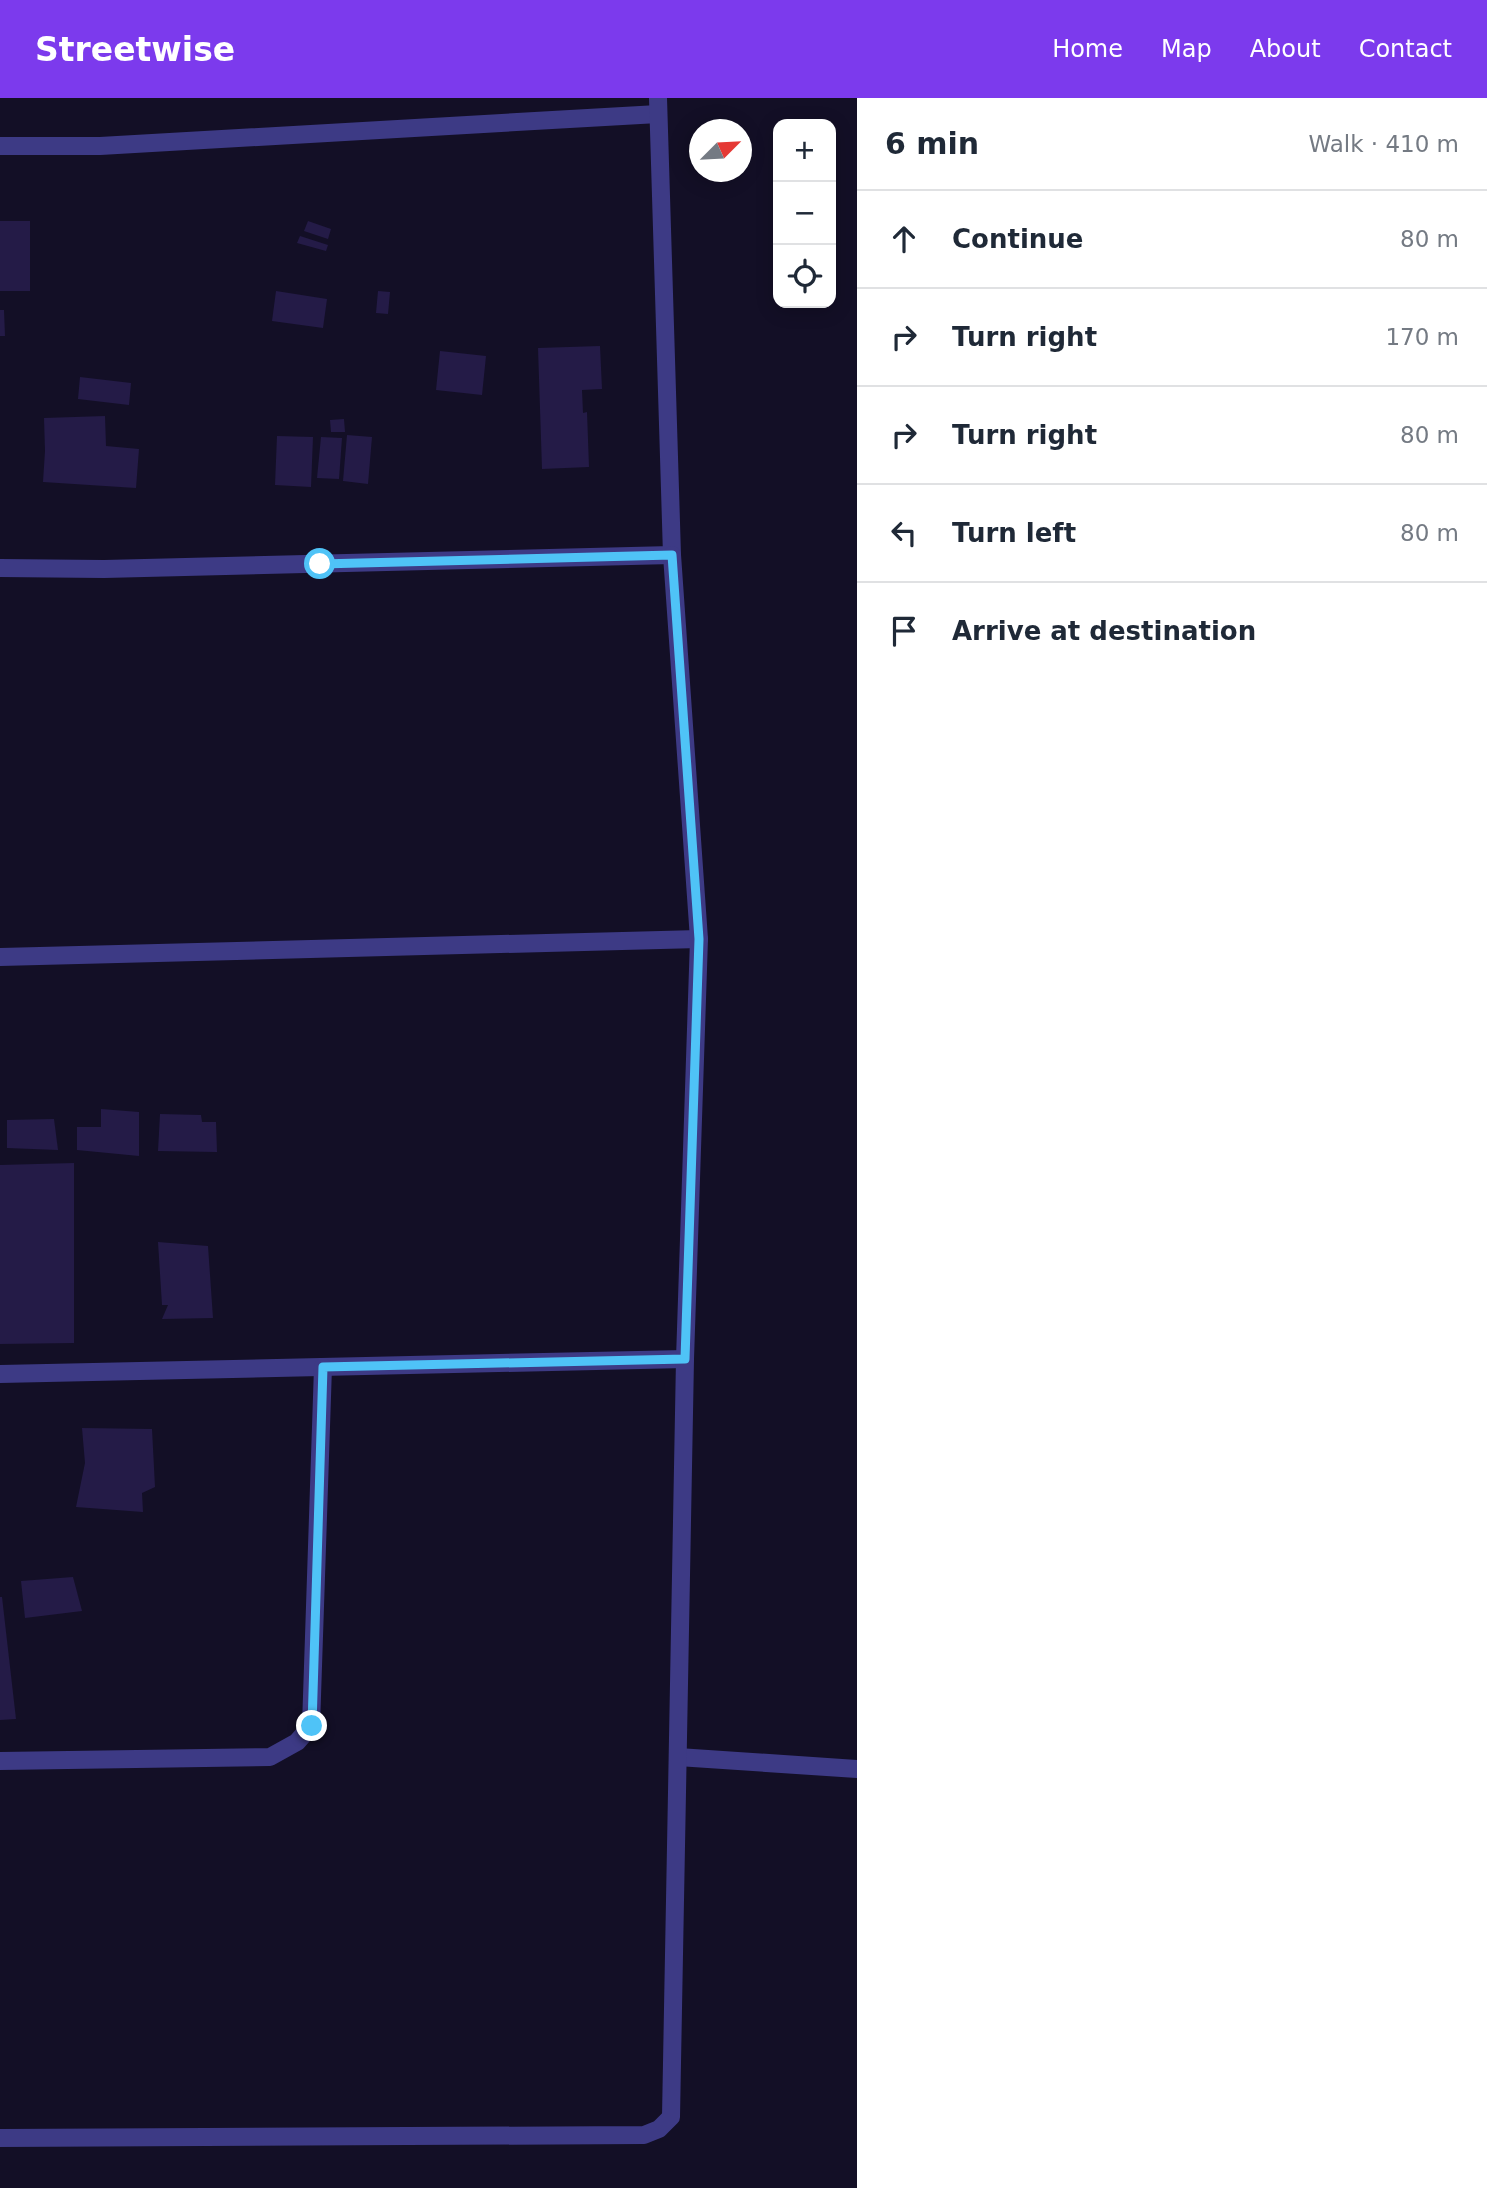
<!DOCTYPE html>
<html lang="en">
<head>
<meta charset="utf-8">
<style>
	:root { --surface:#fff; --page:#f2f2f3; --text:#1f2937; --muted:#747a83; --line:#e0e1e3; --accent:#7c3aed }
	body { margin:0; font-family:"DejaVu Sans",sans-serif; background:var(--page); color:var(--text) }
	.controls { position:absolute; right:21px; top:21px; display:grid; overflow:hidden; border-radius:14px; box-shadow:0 4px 18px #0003 }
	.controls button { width:63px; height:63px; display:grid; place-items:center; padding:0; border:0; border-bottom:2px solid var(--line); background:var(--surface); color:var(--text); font:35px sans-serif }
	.compass { position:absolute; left:689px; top:21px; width:63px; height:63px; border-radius:50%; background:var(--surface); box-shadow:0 4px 18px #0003; rotate:66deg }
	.stop { position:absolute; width:21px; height:21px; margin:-16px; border:5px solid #4fc3f7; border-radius:50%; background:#fff }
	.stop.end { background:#4fc3f7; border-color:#fff; box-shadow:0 2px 7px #0008 }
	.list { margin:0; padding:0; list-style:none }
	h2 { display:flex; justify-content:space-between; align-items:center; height:91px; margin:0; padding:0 28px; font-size:30px }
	h2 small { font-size:23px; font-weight:400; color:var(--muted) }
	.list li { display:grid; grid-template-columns:46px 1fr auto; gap:21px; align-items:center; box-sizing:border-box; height:98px; padding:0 28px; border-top:2px solid var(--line) }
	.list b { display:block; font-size:26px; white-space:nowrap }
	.list em { font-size:23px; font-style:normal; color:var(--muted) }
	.icon { flex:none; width:38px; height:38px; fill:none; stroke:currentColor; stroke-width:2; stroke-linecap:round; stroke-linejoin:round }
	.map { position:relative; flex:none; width:857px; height:2090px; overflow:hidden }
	header { display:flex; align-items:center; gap:42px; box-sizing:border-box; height:98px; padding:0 35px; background:var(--accent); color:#fff }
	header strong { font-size:33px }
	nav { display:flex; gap:38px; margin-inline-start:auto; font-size:24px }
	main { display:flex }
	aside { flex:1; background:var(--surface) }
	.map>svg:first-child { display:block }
</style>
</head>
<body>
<header>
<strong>Streetwise</strong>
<nav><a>Home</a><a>Map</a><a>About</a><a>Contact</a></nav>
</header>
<main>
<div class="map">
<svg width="857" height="2090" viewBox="0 0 857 2090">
	<rect width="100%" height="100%" fill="#130f26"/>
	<g fill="#241b47">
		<rect x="0" y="123" width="30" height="70"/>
		<path d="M308 123 331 131 328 141 304 133Z"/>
		<path d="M300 138 328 147 326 153 297 145Z"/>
		<path d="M276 193 327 201 323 230 272 223Z"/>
		<path d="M378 193 390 194 388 216 376 215Z"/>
		<path d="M0 212H4L5 238H0Z"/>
		<path d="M600 248 602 291 582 292 583 315 587 314 589 369 542 371 538 250Z"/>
		<path d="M440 253 486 258 482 297 436 292Z"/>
		<path d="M80 279 131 285 129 307 78 301Z"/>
		<path d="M105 318 106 348 139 351 136 390 43 384 45 353 44 320Z"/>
		<path d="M344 321 345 334H331L330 322Z"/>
		<path d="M347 337 372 339 368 386 343 383Z"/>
		<path d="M277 338 313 339 311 389 275 387Z"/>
		<path d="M321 339 342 340 339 381 317 380Z"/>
		<path d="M101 1011 139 1014V1058L77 1052V1029H101Z"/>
		<path d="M160 1016 201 1017 202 1024H216L217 1054 158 1053Z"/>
		<path d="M54 1021 58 1052 7 1050V1022Z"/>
		<path d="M74 1065V1245L0 1246V1067Z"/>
		<path d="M158 1144 208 1148 213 1220 162 1221 168 1207H162Z"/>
		<path d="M82 1330 152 1331 155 1389 142 1395 143 1414 76 1409 85 1365Z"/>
		<path d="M73 1479 82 1513 25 1520 21 1483Z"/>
		<path d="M0 1499H2L16 1621 0 1622Z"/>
	</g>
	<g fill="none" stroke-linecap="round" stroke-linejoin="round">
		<g stroke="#3d3a85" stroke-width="18">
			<path d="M0 48H100L658 16"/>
			<path d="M0 470 104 471 672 457 658 0"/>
			<path d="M0 859 699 841"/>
			<path d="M0 1276 685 1261"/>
			<path d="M678 1659 857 1671"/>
			<path d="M0 1663 270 1659 297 1644 311 1628 323 1269"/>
			<path d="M0 2040 644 2037 659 2031 671 2019 685 1261 699 841 672 457"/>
		</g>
	</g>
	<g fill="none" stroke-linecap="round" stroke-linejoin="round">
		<path stroke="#4fc3f7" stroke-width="9" d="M312 1628 323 1269 685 1261 699 841 672 457 320 466"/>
	</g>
</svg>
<div class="controls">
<button>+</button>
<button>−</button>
<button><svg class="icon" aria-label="locate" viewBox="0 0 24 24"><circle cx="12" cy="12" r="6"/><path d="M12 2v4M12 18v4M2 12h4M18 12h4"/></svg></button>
</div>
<svg class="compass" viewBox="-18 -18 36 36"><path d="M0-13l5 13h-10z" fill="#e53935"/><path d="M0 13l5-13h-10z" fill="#747a83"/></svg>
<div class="stop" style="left:320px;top:466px"></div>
<div class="stop end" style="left:312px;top:1628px"></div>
</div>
<aside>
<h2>6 min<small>Walk · 410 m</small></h2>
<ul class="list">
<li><svg class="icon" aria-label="ahead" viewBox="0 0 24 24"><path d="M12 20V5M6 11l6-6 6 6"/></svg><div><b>Continue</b></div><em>80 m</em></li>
<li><svg class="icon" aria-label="right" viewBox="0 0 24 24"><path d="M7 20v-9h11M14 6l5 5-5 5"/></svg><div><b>Turn right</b></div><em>170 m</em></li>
<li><svg class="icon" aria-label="right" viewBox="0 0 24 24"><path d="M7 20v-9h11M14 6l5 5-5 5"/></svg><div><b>Turn right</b></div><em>80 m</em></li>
<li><svg class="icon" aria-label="left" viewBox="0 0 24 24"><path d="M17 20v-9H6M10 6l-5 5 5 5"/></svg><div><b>Turn left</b></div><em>80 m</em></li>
<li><svg class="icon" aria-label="arrive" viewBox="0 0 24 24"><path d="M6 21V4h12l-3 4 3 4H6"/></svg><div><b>Arrive at destination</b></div></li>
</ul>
</aside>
</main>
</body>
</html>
